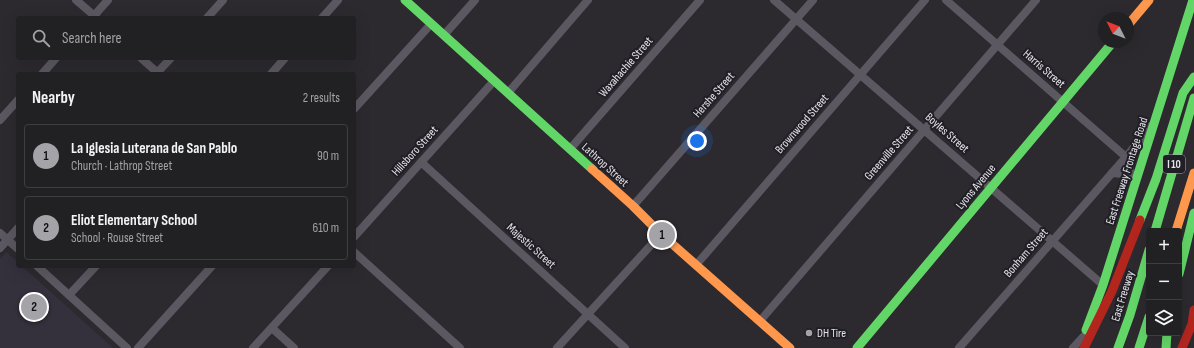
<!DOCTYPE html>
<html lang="en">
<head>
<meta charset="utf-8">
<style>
	:root { --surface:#212023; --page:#2d2d30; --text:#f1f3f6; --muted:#a2a3a6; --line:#3e3e41; --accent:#a4a3a8 }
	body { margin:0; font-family:"Sofia Sans Condensed",sans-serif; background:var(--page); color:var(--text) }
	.controls { position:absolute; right:12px; bottom:12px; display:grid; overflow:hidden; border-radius:4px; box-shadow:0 4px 16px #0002 }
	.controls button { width:36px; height:36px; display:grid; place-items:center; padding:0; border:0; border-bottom:1px solid var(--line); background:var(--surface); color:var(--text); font:20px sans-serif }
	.compass { position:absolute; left:1098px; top:12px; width:36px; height:36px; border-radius:50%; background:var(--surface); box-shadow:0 4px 16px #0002; rotate:312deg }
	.you { position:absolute; left:697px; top:141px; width:14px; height:14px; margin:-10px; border:3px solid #fff; border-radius:50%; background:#1a73e8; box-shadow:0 0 0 6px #1a73e833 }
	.badge { display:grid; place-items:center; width:26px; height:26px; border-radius:50%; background:var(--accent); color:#111; font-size:13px; font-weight:700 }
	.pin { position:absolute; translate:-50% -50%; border:2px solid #fff; box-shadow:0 1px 4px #0006 }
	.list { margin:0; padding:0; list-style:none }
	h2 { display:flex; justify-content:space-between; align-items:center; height:52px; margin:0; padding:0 16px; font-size:17px }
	h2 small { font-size:13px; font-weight:400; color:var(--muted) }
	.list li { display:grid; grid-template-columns:26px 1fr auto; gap:12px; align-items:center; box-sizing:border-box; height:64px; margin:0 8px 8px; padding:0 8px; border:1px solid var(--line); border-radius:4px }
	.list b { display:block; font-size:15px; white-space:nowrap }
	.list p { margin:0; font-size:13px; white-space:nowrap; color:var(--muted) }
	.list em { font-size:13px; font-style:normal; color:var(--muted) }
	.icon { flex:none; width:22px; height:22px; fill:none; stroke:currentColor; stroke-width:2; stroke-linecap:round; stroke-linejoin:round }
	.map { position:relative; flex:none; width:1194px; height:348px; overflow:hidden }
	.search { position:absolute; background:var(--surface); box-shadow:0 4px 16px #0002; left:16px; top:16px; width:340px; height:44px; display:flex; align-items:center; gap:10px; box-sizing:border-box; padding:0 14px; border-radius:4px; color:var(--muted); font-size:15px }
	.panel { position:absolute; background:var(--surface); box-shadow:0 4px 16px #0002; left:16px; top:72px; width:340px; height:196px; border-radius:4px }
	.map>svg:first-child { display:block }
</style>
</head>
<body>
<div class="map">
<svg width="1194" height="348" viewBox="0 0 1194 348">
	<rect width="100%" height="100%" fill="#2c2a2f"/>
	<path fill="#34303c" d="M6 252 18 262V266H22L113 348H0V259Z"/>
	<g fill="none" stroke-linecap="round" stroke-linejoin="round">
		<g stroke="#5b5861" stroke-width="8">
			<path d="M76 0 97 18"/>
			<path d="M774 0 1103 285"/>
			<path d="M946 0 1126 157 1131 174"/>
			<path d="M92 18 108 0"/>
			<path d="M207 18 223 0"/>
			<path d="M322 18 338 0"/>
			<path d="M444 35 475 0"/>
			<path d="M141 58 159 74"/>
			<path d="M42 74 56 58"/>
			<path d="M156 74 171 58"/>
			<path d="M271 74 285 58"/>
			<path d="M508 93 588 0"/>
			<path d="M354 109 431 24"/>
			<path d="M0 120 18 100"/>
			<path d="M570 149 700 0"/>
			<path d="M421 162 625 348"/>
			<path d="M1112 173 1135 175"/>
			<path d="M633 206 813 0"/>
			<path d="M0 233 18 249"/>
			<path d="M354 237 494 81"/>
			<path d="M0 248 18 228"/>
			<path d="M354 252 460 348"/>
			<path d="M696 265 925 0"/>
			<path d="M37 266 127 348"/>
			<path d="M69 295 96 266"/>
			<path d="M760 321 1036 0"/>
			<path d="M272 328 294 348"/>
			<path d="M138 348 212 266"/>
			<path d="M253 348 328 266"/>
			<path d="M557 348 661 234"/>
			<path d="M959 348 1126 157 1151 126"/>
			<path d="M1073 348 1084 336"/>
		</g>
		<g stroke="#63d668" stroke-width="9">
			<path d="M405 0 592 169"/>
			<path d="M1140 220 1156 179 1183 93 1194 77"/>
			<path d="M1155 231 1194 98"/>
			<path d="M1179 274 1194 213"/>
			<path d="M1086 330 1103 285 1193 0"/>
			<path d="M857 348 1113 42"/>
			<path d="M1118 348 1130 315 1149 250"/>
			<path d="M1139 348 1149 317"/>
			<path d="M1166 348 1167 333"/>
		</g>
		<g stroke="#ff974d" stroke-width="9">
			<path d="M1128 25 1149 0"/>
			<path d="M592 169 633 206 661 234 790 348"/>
			<path d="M1176 231 1194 173"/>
		</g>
		<g stroke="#b3261e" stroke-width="9">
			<path d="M1084 348 1112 291 1140 220"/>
			<path d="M1182 348 1192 324 1194 310"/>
		</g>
	</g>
	<circle fill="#a4a3a8" stroke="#211f26" stroke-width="1.5" cx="809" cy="333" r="4"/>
	<g text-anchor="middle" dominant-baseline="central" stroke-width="4" stroke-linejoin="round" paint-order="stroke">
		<rect fill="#211f26" stroke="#aaa9ae" stroke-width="1" x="1163" y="155" width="22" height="18" rx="3"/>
		<g font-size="11" font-weight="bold" fill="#e5e4e9">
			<text x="1174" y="164">I 10</text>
		</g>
		<g font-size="12" fill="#e5e4e9" stroke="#211f26">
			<text transform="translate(626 67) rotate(-49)">Waxahachie Street</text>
			<text transform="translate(1044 69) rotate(41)">Harris Street</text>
			<text transform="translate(714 95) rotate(-49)">Hershe Street</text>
			<text transform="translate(802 124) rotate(-49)">Brownwood Street</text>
			<text transform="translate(947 133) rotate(41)">Boyles Street</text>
			<text transform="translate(415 151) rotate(-48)">Hillsboro Street</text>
			<text transform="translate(889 153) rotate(-49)">Greenville Street</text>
			<text transform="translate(605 165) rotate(42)">Lathrop Street</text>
			<text transform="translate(1127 171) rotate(-72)">East Freeway Frontage Road</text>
			<text transform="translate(976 187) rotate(-50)">Lyons Avenue</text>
			<text transform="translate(531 246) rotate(42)">Majestic Street</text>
			<text transform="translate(1026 253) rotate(-49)">Bonham Street</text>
			<text transform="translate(1123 296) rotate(-73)">East Freeway</text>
		</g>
		<g font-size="12" fill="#e5e4e9" stroke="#211f26" text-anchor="start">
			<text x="817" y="333">DH Tire</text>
		</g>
	</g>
</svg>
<div class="controls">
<button>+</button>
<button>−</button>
<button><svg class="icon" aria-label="layers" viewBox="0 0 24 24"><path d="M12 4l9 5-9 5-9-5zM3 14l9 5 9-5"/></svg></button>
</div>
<svg class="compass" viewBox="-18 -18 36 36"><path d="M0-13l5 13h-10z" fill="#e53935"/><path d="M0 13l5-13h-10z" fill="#a2a3a6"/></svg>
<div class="you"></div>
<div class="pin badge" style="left:662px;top:235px">1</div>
<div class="pin badge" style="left:34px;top:307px">2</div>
<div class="search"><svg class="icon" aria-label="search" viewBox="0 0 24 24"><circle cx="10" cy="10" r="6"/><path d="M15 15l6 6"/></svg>Search here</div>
<section class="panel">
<h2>Nearby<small>2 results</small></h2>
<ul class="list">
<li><span class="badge">1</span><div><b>La Iglesia Luterana de San Pablo</b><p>Church · Lathrop Street</p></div><em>90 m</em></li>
<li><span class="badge">2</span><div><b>Eliot Elementary School</b><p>School · Rouse Street</p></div><em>610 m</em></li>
</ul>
</section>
</div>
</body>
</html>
